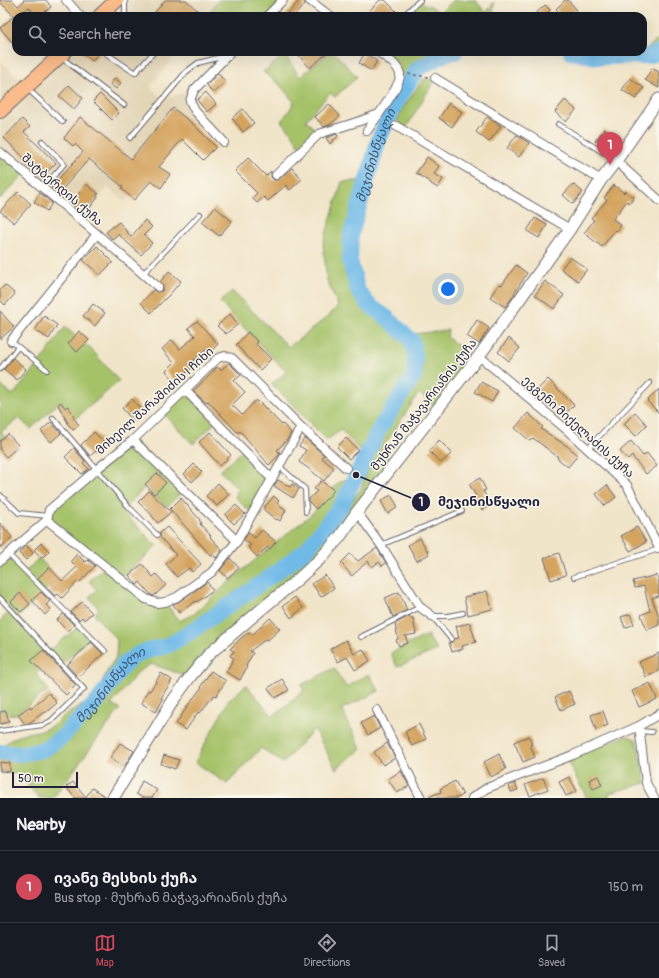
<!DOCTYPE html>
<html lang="en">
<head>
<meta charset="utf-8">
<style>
	:root { --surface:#171b24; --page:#20242c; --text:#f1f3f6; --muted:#9ea1a6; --line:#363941; --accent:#d1495b }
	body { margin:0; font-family:Pangolin,"Noto Sans Georgian",sans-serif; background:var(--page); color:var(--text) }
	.scale { position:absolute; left:12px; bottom:10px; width:66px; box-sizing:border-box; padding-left:4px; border:2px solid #22223b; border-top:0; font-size:11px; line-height:14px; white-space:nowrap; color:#22223b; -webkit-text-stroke:3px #fbf7ec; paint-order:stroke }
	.you { position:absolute; left:448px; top:289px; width:14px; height:14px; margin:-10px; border:3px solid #fff; border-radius:50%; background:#1a73e8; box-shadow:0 0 0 6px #1a73e833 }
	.badge { display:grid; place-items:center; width:26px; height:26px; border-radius:50%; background:var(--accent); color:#fff; font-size:13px; font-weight:700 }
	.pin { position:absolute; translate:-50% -33px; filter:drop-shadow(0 1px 2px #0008) }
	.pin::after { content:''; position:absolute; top:21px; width:14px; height:12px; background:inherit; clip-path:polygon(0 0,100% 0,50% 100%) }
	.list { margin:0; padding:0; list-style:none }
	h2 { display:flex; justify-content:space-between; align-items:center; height:52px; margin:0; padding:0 16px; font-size:17px }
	h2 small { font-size:13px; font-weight:400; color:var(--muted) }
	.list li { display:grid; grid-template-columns:26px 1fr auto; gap:12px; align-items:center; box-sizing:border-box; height:72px; padding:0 16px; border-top:1px solid var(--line) }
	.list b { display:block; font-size:15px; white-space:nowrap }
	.list p { margin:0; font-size:13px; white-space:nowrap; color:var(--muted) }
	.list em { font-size:13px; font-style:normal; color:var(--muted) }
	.icon { flex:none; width:22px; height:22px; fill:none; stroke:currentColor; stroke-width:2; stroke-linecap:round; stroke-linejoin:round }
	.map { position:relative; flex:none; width:659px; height:798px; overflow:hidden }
	.search { position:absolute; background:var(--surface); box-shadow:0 4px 16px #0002; left:12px; right:12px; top:12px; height:44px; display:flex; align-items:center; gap:10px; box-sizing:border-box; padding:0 14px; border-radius:12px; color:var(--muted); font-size:15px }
	.sheet { height:124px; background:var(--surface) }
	nav { display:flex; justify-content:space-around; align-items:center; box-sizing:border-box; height:56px; border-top:1px solid var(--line); background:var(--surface); font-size:11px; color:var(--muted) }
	nav a { display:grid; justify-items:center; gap:2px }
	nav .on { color:var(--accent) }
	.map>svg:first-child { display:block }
</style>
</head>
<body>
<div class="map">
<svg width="659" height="798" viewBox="0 0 659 798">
	<rect width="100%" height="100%" fill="#fbf7ec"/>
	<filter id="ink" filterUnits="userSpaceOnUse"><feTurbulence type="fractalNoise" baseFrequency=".025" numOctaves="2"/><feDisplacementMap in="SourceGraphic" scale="8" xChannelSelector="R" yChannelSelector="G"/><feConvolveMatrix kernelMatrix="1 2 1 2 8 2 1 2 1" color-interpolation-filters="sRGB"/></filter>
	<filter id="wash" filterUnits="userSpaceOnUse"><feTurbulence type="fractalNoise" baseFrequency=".012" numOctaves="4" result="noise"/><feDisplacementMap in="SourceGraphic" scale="16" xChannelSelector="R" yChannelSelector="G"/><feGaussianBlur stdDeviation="0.9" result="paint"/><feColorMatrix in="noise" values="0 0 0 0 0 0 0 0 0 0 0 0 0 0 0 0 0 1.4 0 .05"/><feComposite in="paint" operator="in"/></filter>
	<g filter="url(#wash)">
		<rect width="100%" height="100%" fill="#f1e5c9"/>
		<g fill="#e3d6b7">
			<path d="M69 0H109L94 16H84Z"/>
			<path d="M124 0H219L206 16H108Z"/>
			<path d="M71 52H178L150 87 163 99 194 90 190 101 195 111 125 202 108 187 82 221 0 150V118L31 90Z"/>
			<path d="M0 60 22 81 0 102Z"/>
		</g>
		<g fill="#a6c269" stroke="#647252">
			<path d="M219 0H283L267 16H206Z"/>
			<path d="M420 0 424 5 431 6 440 13 454 0H475L486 13 494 2 493 16H403Z"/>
			<path d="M659 39V52L649 56 599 57 571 52H643V49H646Z"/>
			<path d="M330 52H334L357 77 335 97 330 93 306 120 319 134 302 151 291 132 281 121 289 111 294 102 279 84 263 72 285 55 300 77Z"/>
			<path d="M378 52H455L447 53 417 69 409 83Z"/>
			<path d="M423 79 434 81 406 128 397 121 403 108Z"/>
			<path d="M0 154 25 173 0 199Z"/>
			<path d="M366 180 351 234 350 261 358 291 369 305 386 317 412 341 415 356 414 376 380 428 366 456 341 430 327 440 272 384 286 372 220 302 232 291 289 347 331 314 338 305 327 281 323 244 342 182Z"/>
			<path d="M65 327 90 348 119 381 75 419 59 402 31 429 19 418 1 432 8 441 0 447V385L13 395 39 364Z"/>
			<path d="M448 330 447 337 471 357 434 406 419 393 381 450 391 459 376 477 339 538 190 677 151 664 138 672 111 705 120 709 53 798H39L18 774 0 772V748L9 741 21 734 43 730 55 724 64 716 86 703 97 692 108 670 116 657 117 640 94 614 99 609 89 597 97 590 89 581 105 567 47 520 49 510 133 440 184 489 167 507 146 486 122 511 157 546 121 579 146 599 165 602 179 621 194 614 238 574 315 511 332 489 340 482 356 475 342 504 348 506 361 489 373 455 416 381 422 367 420 352 414 334Z"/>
			<path d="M185 390 216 422 193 444 162 412Z"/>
			<path d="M243 450 272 479 252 514 235 497 237 488 220 471Z"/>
			<path d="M8 554 26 571 39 558 57 578 45 591 18 617 49 651 80 625 91 637 61 665 55 658 36 674 48 690 17 714 0 715V621L11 610 0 598V561Z"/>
			<path d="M427 635 437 650 397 667 391 653Z"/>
			<path d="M334 668 346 687 369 674 379 691 342 709 361 749 336 769 314 729 283 763 261 748 227 784 195 762 229 700 246 685 273 716 304 691 301 685Z"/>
			<path d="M627 736 636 739 646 783 609 793V798H587L565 757Z"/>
		</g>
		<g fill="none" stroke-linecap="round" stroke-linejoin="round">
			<g stroke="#6fbae8" stroke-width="16">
				<path d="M571 52 599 57 649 56 659 52"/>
				<path id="s1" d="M0 752 18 754 43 750 62 737 98 701 125 663 140 653 169 645 189 633 273 575 307 549 342 504 380 428 414 376 415 356 412 341 386 317 369 305 358 291 350 261 351 234 379 139 394 106 417 69 447 53 455 52"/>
			</g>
		</g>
		<g id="blocks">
			<g fill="#d4a45f">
				<path d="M0 0H12L18 6 24 1 23 0H46L51 7 40 16H36L29 7 19 16H16V39L12 42 0 28 14 16 0 2Z"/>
				<path d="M165 0H186L198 11 194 16H152Z"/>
				<path d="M300 0H304L305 4 294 16H285Z"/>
				<path d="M380 0H385L396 11 390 16H364Z"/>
				<path d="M565 0H568L577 10 570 16H562L556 9Z"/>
				<path d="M545 5 550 10 545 16H533Z"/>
				<path d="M81 52H100L92 61Z"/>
				<path d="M296 52H328L310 68Z"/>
				<path d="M365 53 377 61 371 71 359 63Z"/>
				<path d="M652 68 659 72V88L645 80Z"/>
				<path d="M218 73 225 82 213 93 207 85Z"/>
				<path d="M115 78 121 83 116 89 110 84Z"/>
				<path d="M630 78 644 88 636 99 622 90Z"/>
				<path d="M69 85 83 98 74 109 59 96Z"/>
				<path d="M206 92 216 104 207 112 197 100Z"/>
				<path d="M100 94 119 113 112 120 93 101Z"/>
				<path d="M565 100 576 110 566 122 555 112Z"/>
				<path d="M449 103 462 112 452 127 439 118Z"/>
				<path d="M329 104 340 116 331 124 324 127 315 117Z"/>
				<path d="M173 108 194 125 216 147 203 160 182 139 159 167 170 174 161 188 151 181 134 200 121 188 123 187 89 159 58 194 51 187 83 152 75 144 73 146 64 138 80 117 131 159Z"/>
				<path d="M243 109 254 123 243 132 232 118Z"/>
				<path d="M487 117 501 126 489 142 476 132Z"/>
				<path d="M22 119 30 127 24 132 56 163 43 176 4 138Z"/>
				<path d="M604 129 617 139 607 151 595 141Z"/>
				<path d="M337 134 338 136 330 144 326 138Z"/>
				<path d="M517 135 529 143 519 157 507 148Z"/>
				<path d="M427 157 439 166 434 174 443 179 438 188 431 184V183L416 173Z"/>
				<path d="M248 158 266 176 271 171V177L274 180H277L279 179 292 168 302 179 290 190 286 185 268 201 264 197 257 203 252 198 257 193 235 171Z"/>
				<path d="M86 184 99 194 96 195 98 197 85 214 71 204Z"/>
				<path d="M573 184 583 192 573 204 563 195Z"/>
				<path d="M614 185 624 193 625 191 634 197 630 203 627 201 613 219 621 225 617 231 615 230 602 247 584 233 594 220 591 218 607 200 604 198Z"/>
				<path d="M18 192 31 204 14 223 0 211Z"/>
				<path d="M40 193 52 203 47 211 34 202Z"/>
				<path d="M215 207 232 221 219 236 202 222Z"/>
				<path d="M535 218 547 225 539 238 527 231Z"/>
				<path d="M145 220 152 227 144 235 152 243 141 255 118 234 112 239 106 232 119 222 131 237Z"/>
				<path d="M97 246 113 262 100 275 83 260Z"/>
				<path d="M570 257 587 269 578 281 561 269Z"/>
				<path d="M516 265 527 273 514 294H515L505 307 490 297 499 284 502 285Z"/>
				<path d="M169 271 181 281 171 293 151 313 141 303 153 290 157 292 162 291 163 288V286L160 282Z"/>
				<path d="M545 281 564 295 554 309 535 295Z"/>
				<path d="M5 285 15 294 5 305 0 300V290Z"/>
				<path d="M93 304 105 313 95 326 83 316Z"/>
				<path d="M0 311 14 327 0 339Z"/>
				<path d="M230 314 238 324 226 334 217 326Z"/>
				<path d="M44 316 57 325 49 339 35 330Z"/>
				<path d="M477 320 489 328 479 344 467 336Z"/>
				<path d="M197 321 218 344 209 353 205 350 192 362 195 365 187 373V372L176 382 166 371 174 363 162 349 172 340 180 349 195 336 188 328Z"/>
				<path d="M79 331 89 340 77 352 68 344Z"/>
				<path d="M248 332 258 342 256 344 271 359 260 370 236 345Z"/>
				<path d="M509 338 520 348 509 361 498 352Z"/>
				<path d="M13 358 26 369 17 380 4 369Z"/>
				<path d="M229 363 241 375 234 381 245 392 232 405 242 415 255 401H258L282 425 283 424 291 433 287 440 277 450 280 453 278 456 269 465 240 431 238 433 208 401 206 403 193 391 209 376 217 367 221 370Z"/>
				<path d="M548 379 574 405 564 415 538 389Z"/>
				<path d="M481 382 498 391 492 402 475 392Z"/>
				<path d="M659 389V413L647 401Z"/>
				<path d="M132 399 143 412 133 421 122 408Z"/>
				<path d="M61 402 65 408 68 406 74 416 73 417 79 425 73 430 67 423H68L58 405Z"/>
				<path d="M635 412 647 425 636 436 624 424Z"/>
				<path d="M528 413 543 427 541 429 567 446 578 455 568 467 557 458 558 457 533 438 530 441 515 428Z"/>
				<path d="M51 422 61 433 51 442 41 431Z"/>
				<path d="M94 432 106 444 98 452 96 451 90 456 81 445Z"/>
				<path d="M210 432 231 455 220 466 199 442Z"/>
				<path d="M8 434 19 446 6 457 0 450V441Z"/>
				<path d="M305 438 324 455 322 458 334 468 324 481 308 468 299 462 306 450 299 446Z"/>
				<path d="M346 438 358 450 349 459 337 447Z"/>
				<path d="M439 440 452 453 441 463 429 451Z"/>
				<path d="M631 441 643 456 647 453 657 466 646 474 632 456 628 460 620 451Z"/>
				<path d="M74 448 85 461 83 463 89 469 82 474 65 457Z"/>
				<path d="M194 464 202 472 192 482 184 474Z"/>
				<path d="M157 473 166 483 154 494 145 484Z"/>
				<path d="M480 478 486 490 483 491 491 504 482 510 474 497 476 496 469 484Z"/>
				<path d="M278 480 290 487 292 484 299 489 293 498 274 486Z"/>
				<path d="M321 481 334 490 327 499H326L316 509 309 502V499L317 491 314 489Z"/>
				<path d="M218 483 229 494 217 506 206 496Z"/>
				<path d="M607 485 616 497 605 506 596 494Z"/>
				<path d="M149 491 171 512 158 523 152 516V515L138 502Z"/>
				<path d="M391 495 398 507 388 514 381 501Z"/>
				<path d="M274 496 279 501 277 503 286 510 280 521 277 519 276 520 263 509Z"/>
				<path d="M181 498 200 520H199L201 522 200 524 211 536 210 537 222 550 216 558 212 554 210 555 170 509Z"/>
				<path d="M236 505 245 514 234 524 225 515Z"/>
				<path d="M0 523 12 537 0 548Z"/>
				<path d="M167 527 201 564 192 572 189 568 177 577 166 564 176 555 160 537V533Z"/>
				<path d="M637 527 646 542 630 551 621 536Z"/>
				<path d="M262 530 276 542 270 549 267 547 257 557 248 547 251 545 244 540 248 532 255 538Z"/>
				<path d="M420 538 429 554 417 561 408 545Z"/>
				<path d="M41 543 49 551 42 558 34 550Z"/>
				<path d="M26 545 33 553 26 560 19 553Z"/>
				<path d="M377 548 386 563 382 566 379 562 372 567 368 561 352 576 341 563 350 554 358 561Z"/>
				<path d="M559 553 566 575 551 580 544 558Z"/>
				<path d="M77 554 85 562 88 560 95 566 80 582 78 581 62 598 58 594 55 596 38 578 49 567 62 581 77 567 71 561Z"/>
				<path d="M230 558 239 568 227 578 220 570Z"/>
				<path d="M142 564 153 577 156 574 166 585 154 596 151 595 140 582 137 585 129 575Z"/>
				<path d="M325 575 334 588 321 597 312 584Z"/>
				<path d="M657 575 659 583V596L652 598 659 616V625L647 630 641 615 650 611 644 586 635 588 633 581Z"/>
				<path d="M207 582 213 590 197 602 196 601 179 613 173 604 180 601Z"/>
				<path d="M487 591 492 609 468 615 464 597Z"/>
				<path d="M41 592 50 601 46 605 51 609 45 615 32 600Z"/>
				<path d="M399 592 407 610 393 617 385 598Z"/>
				<path d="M20 593 30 604 21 612 11 602Z"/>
				<path d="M295 597 303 608 291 618 283 606Z"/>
				<path d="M82 602 92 613 84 620 82 617 79 620 71 612Z"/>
				<path d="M63 614 74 625 67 631 57 620Z"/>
				<path d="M630 614 634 624 625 628 621 617Z"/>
				<path d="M409 616 410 618H413L416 634 405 636 408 643 399 646 396 640 398 639 395 624Z"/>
				<path d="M270 618 280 629 268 640 266 639 250 651 253 653 246 666 247 667 240 680 226 672 234 658 230 656 234 651 230 649 241 638 249 632 252 635Z"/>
				<path d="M470 623 476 642 462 646 463 649 452 652 449 642H452L454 639 459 638 456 626Z"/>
				<path d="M346 640 354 654 363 649 370 661 355 670 347 657 338 662 330 649Z"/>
				<path d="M91 642 103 654 78 677 67 665Z"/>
				<path d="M43 650 76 685 66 695 31 661Z"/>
				<path d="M659 653V671L646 677 639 662Z"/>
				<path d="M211 671 226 681 216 696 214 695 200 713 198 712 186 730 176 724 189 704 202 687 201 686Z"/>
				<path d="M161 673 172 680 161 698 163 699 156 712 141 703 148 690 150 691Z"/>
				<path d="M282 679 289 690 275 698 268 688Z"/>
				<path d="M650 683 657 699 639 707 632 691Z"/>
				<path d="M569 691 575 704 561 710 555 697Z"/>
				<path d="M49 693 57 703 45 713 44 712 29 723 25 724 18 715 30 706 31 708Z"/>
				<path d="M6 711 9 722 0 724V712Z"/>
				<path d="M603 711 608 725 596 730 591 715Z"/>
				<path d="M374 716 380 728 368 735 361 723Z"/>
				<path d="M419 724 426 739 412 746 405 732Z"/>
				<path d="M529 736 532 744 530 745 535 757 523 762 514 742Z"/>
				<path d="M120 743 134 751 124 767 110 758Z"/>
				<path d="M387 743 395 758 383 765 374 752Z"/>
				<path d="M499 754 506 769 491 777 484 762Z"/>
				<path d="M164 755 179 760 175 769 161 764Z"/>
				<path d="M0 762 10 763V772L0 771Z"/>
				<path d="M401 771 409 786 397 793 388 779Z"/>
				<path d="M598 776 602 785 593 789 589 780Z"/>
				<path d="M569 777 577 791 566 796 559 782Z"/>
				<path d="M543 778 548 789 530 796 525 785Z"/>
				<path d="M142 781 157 790 152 798H143L136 794Z"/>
				<path d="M455 781 463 795 457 798H426L441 792 440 789Z"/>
				<path d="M73 782 86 797 92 788 106 797V798H75L66 787Z"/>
				<path d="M515 783 518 790 511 792 509 786Z"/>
			</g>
		</g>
	</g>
	<g filter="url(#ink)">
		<use href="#blocks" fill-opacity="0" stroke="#6a666d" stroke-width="1"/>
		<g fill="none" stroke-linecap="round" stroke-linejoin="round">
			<g stroke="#6a666d" stroke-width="6">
				<g id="service">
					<path d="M125 16V0"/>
					<path d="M403 16 420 0"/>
					<path d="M104 52 135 73 154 52"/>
					<path d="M62 58 124 105"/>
					<path d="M28 89 63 122"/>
					<path d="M558 124 615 160"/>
					<path d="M130 138 186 72 198 63 225 56"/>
					<path d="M42 141 64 164 43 188"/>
					<path d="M143 274 200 214"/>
					<path d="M11 341 47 370"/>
					<path d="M0 369 18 347"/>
					<path d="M53 418 128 506 157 535"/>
					<path d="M587 449 650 383"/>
					<path d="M279 466 305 489 306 512"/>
					<path d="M0 495 19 513 48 516"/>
					<path d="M381 545 462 511"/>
					<path d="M8 554 105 651"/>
					<path d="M574 577 659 549"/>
					<path d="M0 598 84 689 51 721 43 725 0 731"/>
					<path d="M361 637 420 607"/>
					<path d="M451 639 432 616H448L463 613"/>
					<path d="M639 731 652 732"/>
				</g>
			</g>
			<g stroke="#6a666d" stroke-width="10">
				<g id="minor">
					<path d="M66 0 80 16"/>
					<path d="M309 0 330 16"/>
					<path d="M267 16 283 0"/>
					<path d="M435 78 601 180"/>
					<path d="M396 126 570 229"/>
					<path d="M367 131C374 121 402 84 400 74 398 64 385 57 378 52"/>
					<path d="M224 142 195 111 190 101 194 90 231 52"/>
					<path d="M0 152 25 173 97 234 11 341"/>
					<path d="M616 161 659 200"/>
					<path d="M276 175 319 134 360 121 379 114"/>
					<path d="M97 234 158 287"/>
					<path d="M479 356 567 430 627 485 659 548"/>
					<path d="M185 390 272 479"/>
					<path d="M133 440 237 541"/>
					<path d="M357 512 381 545 420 607 432 616"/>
					<path d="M47 520 146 599 157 603 165 602 177 597 212 572 237 541 301 427"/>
					<path d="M0 561 47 520 49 510 97 469 133 440 218 358 225 356 232 358 301 427 346 468"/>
					<path d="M377 710 421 798"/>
					<path d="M639 726 646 783 654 798"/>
					<path d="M472 798 487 788 573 755 639 726 659 714"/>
				</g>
			</g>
			<g stroke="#6a666d" stroke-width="13">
				<path id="tertiary" d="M113 798 174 699 190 677 209 654 264 607 296 581 321 558 339 538 357 512 479 356 570 229 601 180 616 161 659 99"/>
			</g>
			<g stroke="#6a666d" stroke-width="16">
				<g id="trunk">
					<path d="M100 16 117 0"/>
					<path d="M0 111 64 52"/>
				</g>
			</g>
			<path stroke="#6a666d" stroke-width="1.5" stroke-dasharray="3 3" stroke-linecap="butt" d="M408 74 428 77"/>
			<use href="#service" stroke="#fff" stroke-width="4"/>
			<use href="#minor" stroke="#fff" stroke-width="8"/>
			<use href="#tertiary" stroke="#fff" stroke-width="11"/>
			<use href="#trunk" stroke="#fabc8b" stroke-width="14"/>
		</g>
	</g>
	<g text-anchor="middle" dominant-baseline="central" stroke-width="3" stroke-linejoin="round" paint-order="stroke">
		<g font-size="12" fill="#22223b" stroke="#fbf7ec">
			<text transform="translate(62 190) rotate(41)">შატბერდის ქუჩა</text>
			<text transform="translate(155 401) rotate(-42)">მიხეილ შარაშიძის I ჩიხი</text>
			<text transform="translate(424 405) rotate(-52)">მუხრან მაჭავარიანის ქუჩა</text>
			<text transform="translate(578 427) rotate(42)">ევგენი მიქელაძის ქუჩა</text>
		</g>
		<g font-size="13" font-style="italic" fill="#3d5778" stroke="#fbf7ec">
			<text stroke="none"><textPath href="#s1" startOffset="834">მეჯინისწყალი</textPath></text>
			<text stroke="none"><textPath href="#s1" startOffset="138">მეჯინისწყალი</textPath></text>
		</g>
	</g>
	<path fill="none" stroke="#22223b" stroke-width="1.5" d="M356 475L421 502"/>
	<g fill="#22223b" stroke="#fbf7ec" stroke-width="1.5">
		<circle cx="356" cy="475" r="4"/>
		<circle cx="421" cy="502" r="10"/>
	</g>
	<g font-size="12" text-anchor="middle" font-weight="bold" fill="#fff">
		<text x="421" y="506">1</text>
	</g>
	<g font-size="13" text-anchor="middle" font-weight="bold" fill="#22223b" stroke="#fbf7ec" stroke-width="3" stroke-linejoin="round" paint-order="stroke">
		<text x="489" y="506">მეჯინისწყალი</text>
	</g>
</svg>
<div class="scale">50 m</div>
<div class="you"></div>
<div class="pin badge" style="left:610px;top:165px">1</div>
<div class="search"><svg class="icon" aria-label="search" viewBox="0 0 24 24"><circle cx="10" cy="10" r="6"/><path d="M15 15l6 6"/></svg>Search here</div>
</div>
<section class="sheet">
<h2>Nearby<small></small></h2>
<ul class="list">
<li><span class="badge">1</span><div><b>ივანე მესხის ქუჩა</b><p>Bus stop · მუხრან მაჭავარიანის ქუჩა</p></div><em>150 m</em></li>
</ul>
</section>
<nav>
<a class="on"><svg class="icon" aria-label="map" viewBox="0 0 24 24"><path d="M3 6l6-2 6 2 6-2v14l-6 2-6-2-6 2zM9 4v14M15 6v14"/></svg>Map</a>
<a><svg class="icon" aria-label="directions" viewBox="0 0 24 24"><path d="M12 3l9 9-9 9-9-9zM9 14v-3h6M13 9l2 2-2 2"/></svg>Directions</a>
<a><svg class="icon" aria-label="saved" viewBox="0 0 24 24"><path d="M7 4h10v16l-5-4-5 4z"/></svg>Saved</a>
</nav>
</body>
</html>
